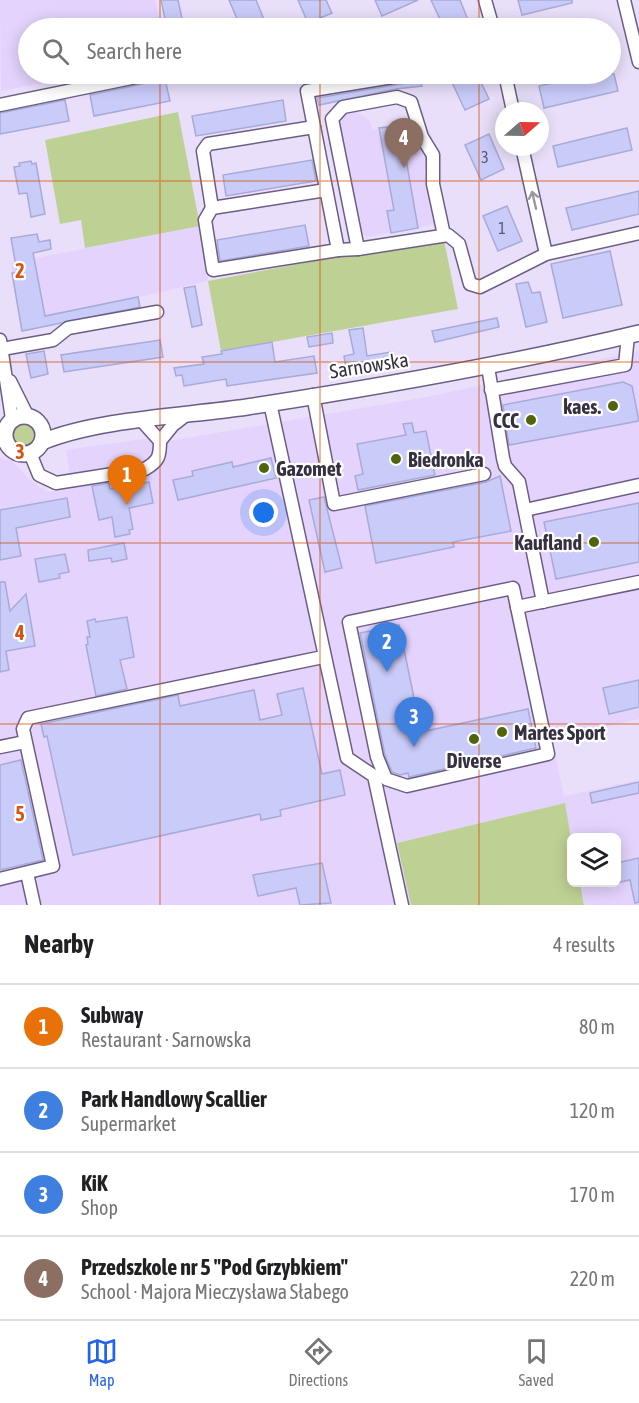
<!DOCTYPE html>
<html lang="en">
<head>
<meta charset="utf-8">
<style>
	:root { --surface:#fff; --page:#f6f6f6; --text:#202124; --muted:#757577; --line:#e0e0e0; --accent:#2563eb }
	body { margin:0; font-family:"Asap Condensed",sans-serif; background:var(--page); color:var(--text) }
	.controls { position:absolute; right:18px; bottom:18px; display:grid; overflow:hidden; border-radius:9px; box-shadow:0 3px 15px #0003 }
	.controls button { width:54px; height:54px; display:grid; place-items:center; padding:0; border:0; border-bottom:2px solid var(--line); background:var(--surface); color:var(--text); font:30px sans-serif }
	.compass { position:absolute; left:495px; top:102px; width:54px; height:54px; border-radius:50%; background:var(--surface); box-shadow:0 3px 15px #0003; rotate:70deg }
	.you { position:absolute; left:264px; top:513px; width:21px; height:21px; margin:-15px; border:4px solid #fff; border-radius:50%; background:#1a73e8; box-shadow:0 0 0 9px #1a73e833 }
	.badge { display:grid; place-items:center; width:39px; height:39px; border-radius:50%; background:var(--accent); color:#fff; font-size:20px; font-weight:700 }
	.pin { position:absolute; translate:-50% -50px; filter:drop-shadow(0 2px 3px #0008) }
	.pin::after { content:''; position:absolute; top:32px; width:21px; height:18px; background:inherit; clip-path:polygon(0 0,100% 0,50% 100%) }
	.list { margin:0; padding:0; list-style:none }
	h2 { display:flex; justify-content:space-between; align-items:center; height:78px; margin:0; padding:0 24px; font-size:26px }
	h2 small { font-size:20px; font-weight:400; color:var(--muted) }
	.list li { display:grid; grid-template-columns:39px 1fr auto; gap:18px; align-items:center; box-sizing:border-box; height:84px; padding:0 24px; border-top:2px solid var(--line) }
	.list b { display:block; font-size:22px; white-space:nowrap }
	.list p { margin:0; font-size:20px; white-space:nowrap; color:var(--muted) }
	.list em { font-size:20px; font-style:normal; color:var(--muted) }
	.icon { flex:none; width:33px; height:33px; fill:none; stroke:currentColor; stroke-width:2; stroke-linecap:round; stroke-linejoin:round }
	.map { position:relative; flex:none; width:639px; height:905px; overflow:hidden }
	.search { position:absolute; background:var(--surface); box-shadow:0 3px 15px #0003; left:18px; right:18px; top:18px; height:66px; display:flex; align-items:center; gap:15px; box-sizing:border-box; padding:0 21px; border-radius:33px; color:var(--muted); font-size:22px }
	.sheet { height:414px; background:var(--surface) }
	nav { display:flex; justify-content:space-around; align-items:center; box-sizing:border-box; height:84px; border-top:2px solid var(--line); background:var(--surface); font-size:16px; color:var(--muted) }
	nav a { display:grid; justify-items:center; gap:3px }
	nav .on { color:var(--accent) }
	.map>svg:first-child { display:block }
</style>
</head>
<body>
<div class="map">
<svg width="639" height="905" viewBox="0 0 639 905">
	<rect width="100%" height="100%" fill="#e9dffa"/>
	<g fill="#e3d3fd">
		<path d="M0 0H155L161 28H28V74H87L1 91Z"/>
		<path d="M356 111 370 121 372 130 412 123 417 145 428 157 424 172 436 224 366 237 359 229 338 125 344 113Z"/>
		<path d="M200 226 208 281 139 297 140 307 22 331 11 263Z"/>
		<path d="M639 351V719L552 739 564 796 639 780V905H585L580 883 616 882V838H572L564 803 397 843 411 905H0V458L11 460 30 480 48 492 72 489 66 450 150 438 169 441 339 412 427 397Z"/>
	</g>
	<g fill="#bed195">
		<path d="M178 112 200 226 85 248 81 220 60 224 45 140Z"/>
		<path d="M444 240 458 309 221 351 208 281 346 255Z"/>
		<circle cx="21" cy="435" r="13"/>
		<path d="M565 803 571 838 572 882 580 883 584 905H411L397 843Z"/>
	</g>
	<g fill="#c9cbf9" stroke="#a8aad7" stroke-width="1.5">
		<path d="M161 0H178L184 28H167Z"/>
		<path d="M229 0H256L265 22 250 28H241Z"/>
		<path d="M298 0H326L332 13 308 23Z"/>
		<path d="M375 0H418L382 16Z"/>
		<path d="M431 0H460L468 20 444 28Z"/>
		<path d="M518 0H572V3L522 15Z"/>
		<path d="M448 74H477L489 99 465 110Z"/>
		<path d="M592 74H614L618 91 544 108 539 86Z"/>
		<path d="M419 76 422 86 396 89 319 105 317 98 412 82Z"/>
		<path d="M165 79 170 101 94 116 90 95Z"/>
		<path d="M65 100 69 121 0 134V113Z"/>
		<path d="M283 100 286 121 196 136 192 116Z"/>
		<path d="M405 125 407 135 402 136 418 228 391 233 387 211 394 210 379 128Z"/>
		<path d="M627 128 632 150 558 167 553 146Z"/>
		<path d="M489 134 504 169 481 180 465 145Z"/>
		<path d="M312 160 316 181 226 196 223 175Z"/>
		<path d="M31 161 32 164 36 163 45 214 31 217 27 193 19 194 14 167 20 166 19 163Z"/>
		<path d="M639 191V214L572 230 566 208Z"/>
		<path d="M507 206 522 241 498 251 483 216Z"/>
		<path d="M305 225 309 246 220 261 217 240Z"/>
		<path d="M37 234 39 242 50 240 51 249 33 253 45 316 138 297 140 307 22 331 12 273 17 272 11 238Z"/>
		<path d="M610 251 622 305 563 318 551 264Z"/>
		<path d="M528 282 532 293 540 292 547 322 526 327 516 284Z"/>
		<path d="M195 286 202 325 192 327 184 288Z"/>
		<path d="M497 318 499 327 435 342 432 331Z"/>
		<path d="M363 328 367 356 391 352 392 361 346 369 344 356 354 354 349 330Z"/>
		<path d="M332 333 333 343 309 347 307 337Z"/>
		<path d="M160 340 163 357 64 372 61 355Z"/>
		<path d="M272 342 275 362 314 356 317 373 227 386 226 379 184 386 182 375 176 376 174 368 204 364 202 357 222 354 221 351Z"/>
		<path d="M44 351 48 374 31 378 26 354Z"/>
		<path d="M623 382 632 386 639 421 509 445 503 405Z"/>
		<path d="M412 423 414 433 426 431 435 475 358 490 355 476 363 474 357 444 406 435 403 424Z"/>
		<path d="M271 458 276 478 178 500 173 480 193 476 192 471 232 462 233 467Z"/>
		<path d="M500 476 511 531 453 542 454 547 376 563 365 506 486 482Z"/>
		<path d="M149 482 153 503 129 508 133 529 129 530 130 534 115 537 112 517 99 520 92 486 109 483 110 489Z"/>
		<path d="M324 497 342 568 325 572 309 500Z"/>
		<path d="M67 498 70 517 16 528 21 556 0 560V510Z"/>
		<path d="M639 503V562L556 579 544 522Z"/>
		<path d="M124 543 127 559 112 562 111 558 89 561 88 550Z"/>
		<path d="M65 554 69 572 59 574 60 578 39 582 35 559Z"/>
		<path d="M0 582H5L10 611 26 594 35 646 6 651 9 670 0 672Z"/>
		<path d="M127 617 134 657 120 660 127 689 96 696 86 645 88 644 87 637H90L87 621 95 619 96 622Z"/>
		<path d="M399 625 421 732 528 709 536 748 409 777 408 773 400 775 392 772 385 755 360 633Z"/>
		<path d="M639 680V707L609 714 603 688Z"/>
		<path d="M303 688 322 774 340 770 345 795 280 810 281 816 261 820 260 814 73 855 47 736 44 737 41 724 178 695 180 706 254 690 260 720 282 715 277 694Z"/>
		<path d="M21 760 43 860 0 870V765Z"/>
		<path d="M639 782V793L592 803 590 793Z"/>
		<path d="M639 858V902L635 903 630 880 620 882 616 863Z"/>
		<path d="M322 863 331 903 300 905 296 888 258 896 253 875Z"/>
	</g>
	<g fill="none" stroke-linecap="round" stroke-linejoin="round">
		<g stroke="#6c5d84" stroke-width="15">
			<g id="minor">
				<path d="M485 0 493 28"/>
				<path d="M624 0 639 62"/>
				<path d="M411 74 307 91 338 250 358 249 448 235 459 244 470 284 480 287 546 254 639 233"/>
				<path d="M505 74 513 111"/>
				<path d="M0 105 151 74"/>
				<path d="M522 147 546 254"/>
				<path d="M326 190 212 208 205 220 213 270 338 250"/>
				<path d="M212 208 203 151 208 144 314 127"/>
				<path d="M358 249 332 119 343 107 397 97 411 102 422 137 433 155V184L444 235"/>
				<path d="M0 340 12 419"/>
				<path d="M2 349 53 340 68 328 157 312"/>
				<path d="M488 367 503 458 505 466 519 482 543 602"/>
				<path d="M10 381 27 415"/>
				<path d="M491 390 625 365 628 336"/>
				<path d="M313 395 334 504 484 474"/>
				<path d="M270 403 347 758 374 776 402 905"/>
				<path d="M160 441 173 425 186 415"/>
				<path d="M30 453 39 475 56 483 145 469C159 461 160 456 160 441L142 421"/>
				<path d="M525 510 639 485"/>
				<path d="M513 588 548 754 407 786 386 779 377 757 349 622Z"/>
				<path d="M517 607 639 582"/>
				<path d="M0 747 25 742"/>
				<path d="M27 873 34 905"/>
				<path d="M0 879 53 866 23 729 28 718 323 657"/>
			</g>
		</g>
		<g stroke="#6c5d84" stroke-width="18">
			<g id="major">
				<circle cx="24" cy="435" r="19"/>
				<path d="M42 442C97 419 186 416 247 407 378 387 510 364 639 333"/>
			</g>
		</g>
		<use href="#minor" stroke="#fff" stroke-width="12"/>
		<use href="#major" stroke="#fff" stroke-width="15"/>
	</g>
	<defs><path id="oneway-shaft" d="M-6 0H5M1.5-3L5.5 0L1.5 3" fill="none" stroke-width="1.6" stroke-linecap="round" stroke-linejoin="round" transform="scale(1.5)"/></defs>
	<use stroke="#9b98a0" href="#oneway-shaft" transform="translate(534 200) rotate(-103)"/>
	<path fill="none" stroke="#d65511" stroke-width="1.5" stroke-opacity="0.55" d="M160 0V28M320 0V28M479 0V28M160 74V905M320 74V905M479 74V905M0 181H639M0 362H639M0 543H639M0 724H639"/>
	<g fill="#50640e" stroke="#fff" stroke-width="2">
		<circle cx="613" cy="406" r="6"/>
		<circle cx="531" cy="420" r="6"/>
		<circle cx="396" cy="459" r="6"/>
		<circle cx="264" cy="468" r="6"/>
		<circle cx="594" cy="542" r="6"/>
		<circle cx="502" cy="732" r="6"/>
		<circle cx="474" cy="739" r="6"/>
	</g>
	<g text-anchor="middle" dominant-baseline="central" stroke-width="4.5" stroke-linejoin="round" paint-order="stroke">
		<g font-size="16" fill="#5c576f">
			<text x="485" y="157">3</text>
			<text x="502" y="228">1</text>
		</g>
		<g font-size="20" fill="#373041" stroke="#fff">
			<text transform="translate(369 365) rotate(-9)">Sarnowska</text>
		</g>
		<g font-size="20" font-weight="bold" fill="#373041" stroke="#fff" text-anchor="end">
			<text x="601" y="406">kaes.</text>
			<text x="519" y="420">CCC</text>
			<text x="408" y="459" text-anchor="start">Biedronka</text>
			<text x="276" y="468" text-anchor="start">Gazomet</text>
			<text x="582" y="542">Kaufland</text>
			<text x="514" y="732" text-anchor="start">Martes Sport</text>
			<text x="474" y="760" text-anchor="middle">Diverse</text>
		</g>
	</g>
	<g font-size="20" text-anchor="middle" font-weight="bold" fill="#d65511" stroke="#fff" stroke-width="4.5" stroke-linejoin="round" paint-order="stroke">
		<text x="20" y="278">2</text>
		<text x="20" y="459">3</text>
		<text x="20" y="640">4</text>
		<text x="20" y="821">5</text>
	</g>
</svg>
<div class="controls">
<button><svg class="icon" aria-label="layers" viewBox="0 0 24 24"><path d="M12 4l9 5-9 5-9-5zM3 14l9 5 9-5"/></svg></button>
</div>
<svg class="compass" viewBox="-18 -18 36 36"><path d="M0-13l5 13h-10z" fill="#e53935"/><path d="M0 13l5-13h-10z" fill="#757577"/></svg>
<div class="you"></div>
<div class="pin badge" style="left:127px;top:505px;background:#e8710a">1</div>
<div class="pin badge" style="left:387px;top:672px;background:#3f7fe0">2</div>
<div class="pin badge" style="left:414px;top:747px;background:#3f7fe0">3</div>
<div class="pin badge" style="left:404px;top:168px;background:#8d6e63">4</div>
<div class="search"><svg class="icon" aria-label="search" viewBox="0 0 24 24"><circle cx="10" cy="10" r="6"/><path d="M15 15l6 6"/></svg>Search here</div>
</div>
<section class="sheet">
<h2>Nearby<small>4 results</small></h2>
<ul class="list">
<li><span class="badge" style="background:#e8710a">1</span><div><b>Subway</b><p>Restaurant · Sarnowska</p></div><em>80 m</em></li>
<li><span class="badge" style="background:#3f7fe0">2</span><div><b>Park Handlowy Scallier</b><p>Supermarket</p></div><em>120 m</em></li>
<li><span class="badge" style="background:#3f7fe0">3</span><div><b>KiK</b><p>Shop</p></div><em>170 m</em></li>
<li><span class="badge" style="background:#8d6e63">4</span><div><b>Przedszkole nr 5 &quot;Pod Grzybkiem&quot;</b><p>School · Majora Mieczysława Słabego</p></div><em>220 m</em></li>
</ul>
</section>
<nav>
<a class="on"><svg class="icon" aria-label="map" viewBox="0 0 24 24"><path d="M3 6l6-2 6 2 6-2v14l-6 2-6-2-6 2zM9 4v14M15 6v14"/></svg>Map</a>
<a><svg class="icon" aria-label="directions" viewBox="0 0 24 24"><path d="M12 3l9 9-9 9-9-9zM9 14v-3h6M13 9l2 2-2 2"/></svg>Directions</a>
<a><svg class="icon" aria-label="saved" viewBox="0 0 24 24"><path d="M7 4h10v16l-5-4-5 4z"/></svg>Saved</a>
</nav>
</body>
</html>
